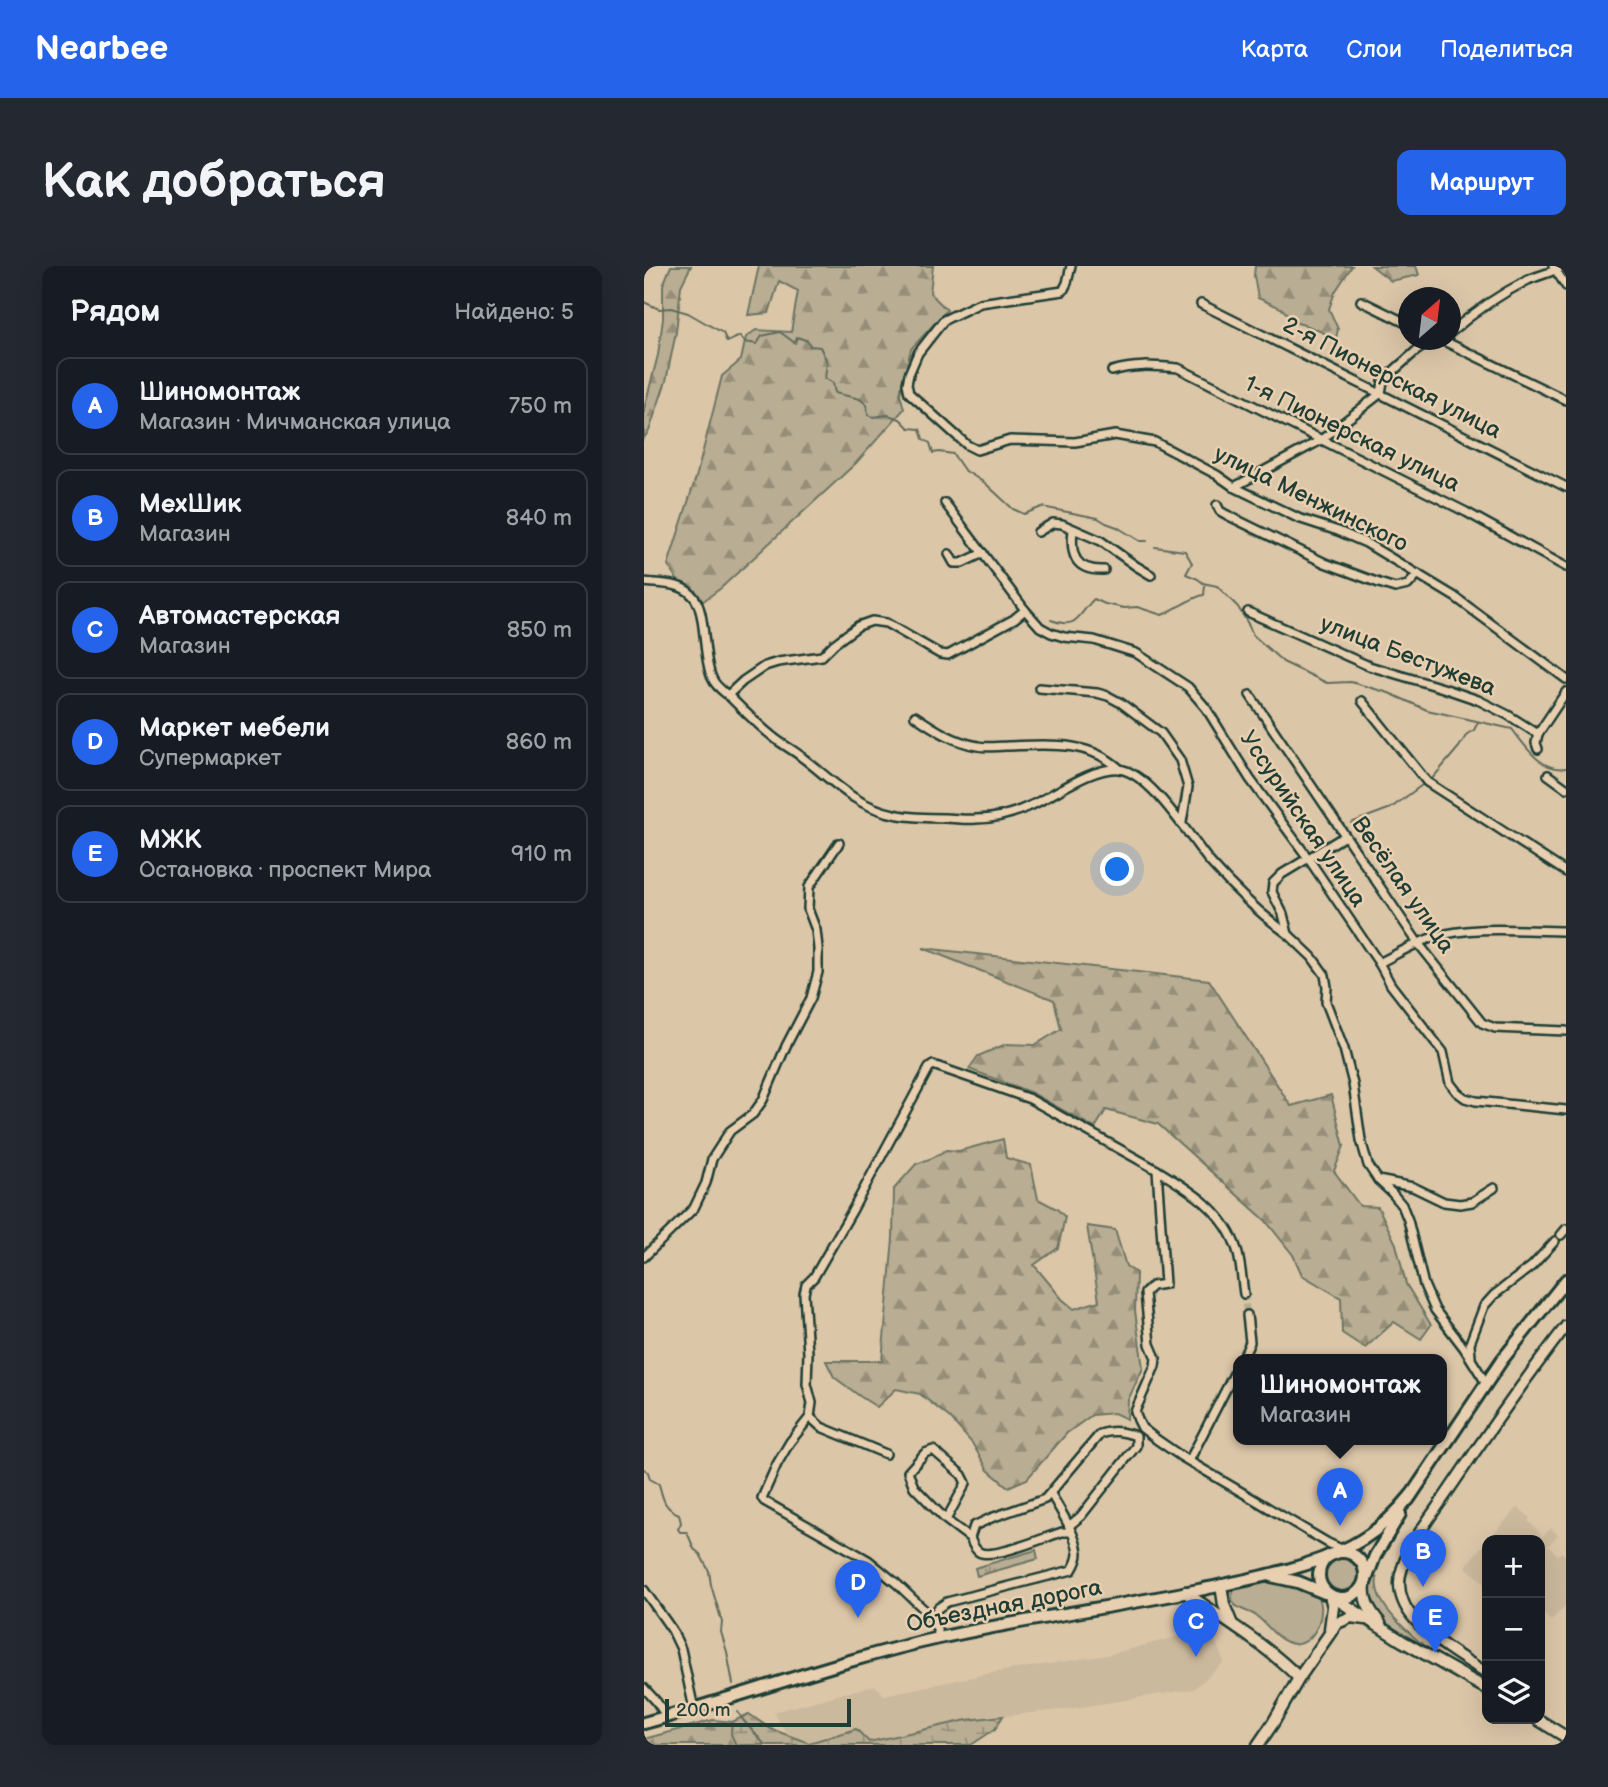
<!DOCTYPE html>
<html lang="ru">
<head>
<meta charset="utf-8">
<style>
	:root { --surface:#171b24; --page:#242831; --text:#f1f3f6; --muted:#9ea1a6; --line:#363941; --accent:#2563eb }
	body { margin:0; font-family:"Balsamiq Sans",sans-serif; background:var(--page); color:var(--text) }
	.controls { position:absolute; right:21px; bottom:21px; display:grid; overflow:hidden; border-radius:14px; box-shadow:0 7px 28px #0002 }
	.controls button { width:63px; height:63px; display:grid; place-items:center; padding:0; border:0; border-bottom:2px solid var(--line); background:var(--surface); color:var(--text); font:35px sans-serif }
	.compass { position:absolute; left:754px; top:21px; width:63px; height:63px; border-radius:50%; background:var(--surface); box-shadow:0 7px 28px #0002; rotate:28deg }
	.scale { position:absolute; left:21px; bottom:18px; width:186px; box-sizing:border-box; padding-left:7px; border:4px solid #1f3d34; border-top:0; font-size:19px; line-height:24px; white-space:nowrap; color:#1f3d34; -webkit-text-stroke:5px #e8cfb0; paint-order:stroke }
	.you { position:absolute; left:474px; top:604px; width:24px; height:24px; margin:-18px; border:5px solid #fff; border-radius:50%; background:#1a73e8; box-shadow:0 0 0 10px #1a73e833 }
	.badge { display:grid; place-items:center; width:46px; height:46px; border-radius:50%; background:var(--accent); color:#fff; font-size:23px; font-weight:700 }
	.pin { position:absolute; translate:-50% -58px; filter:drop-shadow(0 2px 4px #0008) }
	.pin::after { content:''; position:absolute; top:37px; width:24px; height:21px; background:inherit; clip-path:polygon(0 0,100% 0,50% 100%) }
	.popup { position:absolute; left:589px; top:1088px; width:214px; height:91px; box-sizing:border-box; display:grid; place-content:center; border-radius:14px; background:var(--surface); filter:drop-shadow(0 2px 5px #0005); font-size:23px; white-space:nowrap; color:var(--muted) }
	.popup b { font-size:26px; color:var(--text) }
	.popup::after { content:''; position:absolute; left:50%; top:100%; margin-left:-14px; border:14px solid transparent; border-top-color:var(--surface) }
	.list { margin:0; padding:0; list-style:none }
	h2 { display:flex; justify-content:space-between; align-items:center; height:91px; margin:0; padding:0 28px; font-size:30px }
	h2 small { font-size:23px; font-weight:400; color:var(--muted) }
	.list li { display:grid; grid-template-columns:46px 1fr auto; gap:21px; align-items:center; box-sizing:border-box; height:98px; margin:0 14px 14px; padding:0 14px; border:2px solid var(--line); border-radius:14px }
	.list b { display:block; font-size:26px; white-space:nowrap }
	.list p { margin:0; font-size:23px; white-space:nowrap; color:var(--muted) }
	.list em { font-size:23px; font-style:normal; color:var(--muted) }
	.icon { flex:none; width:38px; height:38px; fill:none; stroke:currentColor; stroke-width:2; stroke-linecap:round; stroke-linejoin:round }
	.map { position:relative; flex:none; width:922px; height:1479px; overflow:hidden; border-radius:14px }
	header { display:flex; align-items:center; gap:42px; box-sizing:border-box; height:98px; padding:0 35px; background:var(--accent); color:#fff }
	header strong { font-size:33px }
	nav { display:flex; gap:38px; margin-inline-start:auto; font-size:24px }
	.intro { display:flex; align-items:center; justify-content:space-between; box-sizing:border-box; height:168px; padding:0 42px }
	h1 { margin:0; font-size:49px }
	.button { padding:18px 32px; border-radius:14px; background:var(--accent); color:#fff; font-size:24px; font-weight:700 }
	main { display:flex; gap:42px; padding:0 42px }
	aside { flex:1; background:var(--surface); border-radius:14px; box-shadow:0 7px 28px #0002 }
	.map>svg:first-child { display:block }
</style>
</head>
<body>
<header>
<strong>Nearbee</strong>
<nav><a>Карта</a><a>Слои</a><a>Поделиться</a></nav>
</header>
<div class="intro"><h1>Как добраться</h1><a class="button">Маршрут</a></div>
<main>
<aside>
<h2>Рядом<small>Найдено: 5</small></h2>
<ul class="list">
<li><span class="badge">A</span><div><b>Шиномонтаж</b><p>Магазин · Мичманская улица</p></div><em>750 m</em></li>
<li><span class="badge">B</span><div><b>МехШик</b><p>Магазин</p></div><em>840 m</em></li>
<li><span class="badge">C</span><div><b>Автомастерская</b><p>Магазин</p></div><em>850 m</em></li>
<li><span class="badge">D</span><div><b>Маркет мебели</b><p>Супермаркет</p></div><em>860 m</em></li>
<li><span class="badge">E</span><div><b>МЖК</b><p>Остановка · проспект Мира</p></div><em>910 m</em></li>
</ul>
</aside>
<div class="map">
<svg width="922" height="1479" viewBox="0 0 922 1479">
	<defs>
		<pattern id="forest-firs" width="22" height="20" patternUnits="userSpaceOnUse" patternTransform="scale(1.75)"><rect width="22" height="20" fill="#b9ad93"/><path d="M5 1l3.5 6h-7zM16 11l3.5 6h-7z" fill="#968e79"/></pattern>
		<pattern id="wetland-marsh" width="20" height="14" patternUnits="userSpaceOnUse" patternTransform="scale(1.75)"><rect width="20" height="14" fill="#b9ad93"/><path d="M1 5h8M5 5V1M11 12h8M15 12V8" fill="none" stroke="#968e79"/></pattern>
		<pattern id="park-tufts" width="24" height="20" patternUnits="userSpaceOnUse" patternTransform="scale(1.75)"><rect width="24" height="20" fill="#b9ad93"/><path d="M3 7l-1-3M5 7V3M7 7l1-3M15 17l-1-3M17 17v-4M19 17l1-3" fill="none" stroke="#968e79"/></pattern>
	</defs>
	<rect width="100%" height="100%" fill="#dcc6a8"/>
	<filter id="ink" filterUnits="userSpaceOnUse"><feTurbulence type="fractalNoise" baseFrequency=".0143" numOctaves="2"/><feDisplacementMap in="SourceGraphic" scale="14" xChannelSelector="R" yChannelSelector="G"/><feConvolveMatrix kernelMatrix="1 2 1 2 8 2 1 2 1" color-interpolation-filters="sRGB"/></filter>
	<g filter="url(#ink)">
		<g fill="#cbb99d">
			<path d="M874 1241 886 1252 884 1255 899 1270 907 1262 914 1269 904 1280 914 1289 917 1286 922 1290V1339L907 1355 896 1345V1274H844Z"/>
			<path d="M843 1275V1320L821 1300Z"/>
			<path d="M568 1367 580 1396 550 1423 425 1443 323 1454 225 1476 212 1463 165 1477 142 1467 130 1446 231 1419 240 1429 352 1406 463 1389 532 1371Z"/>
		</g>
		<g fill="#b9ad93" stroke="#6c7564" stroke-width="2">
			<circle cx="698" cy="1309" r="19"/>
			<path d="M729 1310 733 1312C728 1339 767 1368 785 1384 776 1383 769 1378 761 1373 736 1356 721 1342 729 1310Z"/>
			<path d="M626 1313C639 1315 662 1318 672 1328 686 1343 670 1381 650 1378 630 1375 620 1351 607 1347 594 1342 581 1338 592 1321Z"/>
		</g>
		<g fill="url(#forest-firs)" stroke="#6c7564" stroke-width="2">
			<path d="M27 0H47L37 20 32 66 22 115 5 165 0 172V143L14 89 19 53V19Z"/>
			<path d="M115 0H289L286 27 303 44 267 83 256 128 260 143 212 197 77 322 54 339 37 320 24 299 53 208 78 110 97 94 102 71 112 64 147 66 154 25 135 15 125 47 104 49Z"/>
			<path d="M611 0H708L691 26 685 43 694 63 692 72 664 60 653 57 637 42 614 32 610 10Z"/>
			<path d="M728 0H772L775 9 747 15Z"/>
			<path d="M279 682 565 714 647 840 687 829 700 880 690 905 716 940 734 941 752 978 762 1018 787 1059 777 1073 750 1056 721 1082 698 1067 697 1032 658 1009 649 989 621 954 514 858 462 844 451 862 388 827 325 803 334 790 362 778 391 779 417 763 410 734Z"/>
			<path d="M359 873 362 892 387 899 394 933 413 943 421 951 414 982 390 999 418 1033 430 1043 455 1035 443 960 471 964 482 1000 492 1007 491 1045 499 1102 484 1134 483 1153 470 1147 448 1149 423 1167 383 1213 364 1221 344 1204 328 1177 306 1152 276 1128 252 1123 233 1141 217 1131 190 1111 182 1095H238L249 972 250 923 272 898 288 892 302 884 315 885Z"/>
			<path d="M69 1454 88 1456 87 1468 92 1479H0V1473Z"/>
		</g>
		<path fill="url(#wetland-marsh)" stroke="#6c7564" stroke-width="2" d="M105 1448 127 1463 165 1477 212 1463 225 1476 323 1454 359 1450 351 1463 327 1479H92L87 1468 88 1456Z"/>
		<path fill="url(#park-tufts)" stroke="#6c7564" stroke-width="2" d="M392 1284 394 1293 333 1310 331 1302Z"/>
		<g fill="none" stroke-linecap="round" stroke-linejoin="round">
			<g stroke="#606c5c" stroke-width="2">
				<path d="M0 36 15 43 27 42 44 47 79 67 83 76 96 70 101 76 113 78 118 70 136 66 151 77 153 71 164 75 166 80 176 81 183 96 181 112 189 117 191 127 216 133 223 139 224 149 229 151 244 149 256 153 265 162 276 163 279 173 286 177 289 187 295 186 309 188 320 204 341 217 369 243 380 248 398 241 454 252 462 257 473 261 496 275H503"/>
				<path d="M511 281 541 285 548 297 542 308 554 313 559 317 573 320 594 341 603 356 609 369 639 396 683 417 707 416 745 427 783 444 868 463C882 481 897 506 922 502"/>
				<path d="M407 354C435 364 433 349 450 333L461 338 480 342 493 341 518 349C530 344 550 330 560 329L561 320"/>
				<path d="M787 514 815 481 823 468 830 464 834 456"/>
				<path d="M707 557 747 542 778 519"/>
				<path d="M0 1203 4 1206 6 1213 15 1218C19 1233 20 1242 35 1248L37 1257 34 1263 36 1266H43L50 1283 56 1288 65 1305 67 1319 78 1356 77 1366 83 1386 89 1418"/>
				<path d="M94 1446 99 1454 121 1479"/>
			</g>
			<path stroke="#b6ab91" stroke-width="7" stroke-dasharray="7 3.5" stroke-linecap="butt" d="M600 1028 603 1049"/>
			<g stroke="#1f3d34" stroke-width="12">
				<g id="minor">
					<path d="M427 0 423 17 419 25 336 37 300 54 274 87 265 108 263 118 265 127 323 179 333 184 366 174 431 176 471 169 511 176 573 209 590 221 654 252 694 265 722 277 811 331 922 413"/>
					<path d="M909 0 922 20"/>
					<path d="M717 35 764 58"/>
					<path d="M557 38 922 221"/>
					<path d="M806 67C830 46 856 28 884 14 896 9 909 6 920 0"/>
					<path d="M798 74 922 134"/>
					<path d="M468 105C490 98 511 100 534 102L822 246 922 301"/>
					<path d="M590 221 677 174 737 127 739 116 746 108 772 85 784 77 798 74"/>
					<path d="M301 237 381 344 396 361 407 367 420 371 450 374 492 387 544 421 562 442 606 513 664 592 735 697 747 719 799 786 806 817 813 826 821 832 832 835 922 844"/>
					<path d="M573 239 576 245 583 249 681 297 735 317 751 322 764 319 774 308"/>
					<path d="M429 264C426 289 431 305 460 304"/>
					<path d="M394 266 409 257 418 258 457 275 492 300 507 309"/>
					<path d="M305 288 310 297H318L339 287"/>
					<path d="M0 316C17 318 37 316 49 330 63 345 58 391 68 412 71 420 79 425 86 431 101 446 116 461 133 474 141 480 151 485 159 492 176 505 191 519 209 531 238 550 266 552 300 552 311 552 321 554 332 553 351 553 371 547 388 539 411 528 451 500 475 503 507 507 546 572 566 596 589 622 616 648 644 668"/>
					<path d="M604 346 725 400 799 422 834 434 864 449 894 468 892 477 894 483"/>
					<path d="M395 422 453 427 464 430 477 437 517 467 536 494 544 521 538 556"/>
					<path d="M84 429 99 415 121 400 134 396 178 390 190 378 214 360 228 355 242 357 296 388 304 389 370 353 381 344"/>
					<path d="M606 429 774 677 838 757 851 762 922 765"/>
					<path d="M718 435 783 516 922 606"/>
					<path d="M271 450C290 463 310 476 334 480 343 482 353 480 362 480 402 479 443 473 476 503"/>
					<path d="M894 468 922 426"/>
					<path d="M904 509 922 522"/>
					<path d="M701 570 638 608 629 617 628 626 639 648 644 668 668 691 681 709 683 721 682 736 700 783 709 818 717 874 724 899 734 914 748 927 758 939 764 954 780 1019 791 1044 820 1082 842 1117"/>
					<path d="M735 697C753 688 771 677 790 671 830 659 880 665 922 665"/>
					<path d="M513 904C546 924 581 945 593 984 597 998 598 1014 600 1028"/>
					<path d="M734 914 769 921 800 936 816 938 828 936 850 922"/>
					<path d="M917 969 922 963"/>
					<path d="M0 991 50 942 62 917 68 893 86 865 109 848 119 834 142 780 167 732 174 706V682L172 664 164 643 165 621 195 577"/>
					<path d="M827 1091 826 1077 840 1040 850 1029 888 1000 911 975"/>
					<path d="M598 1094 606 1076 603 1049"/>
					<path d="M166 1151 177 1161 242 1188"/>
					<path d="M545 1195 594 1100"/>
					<path d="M302 1254 322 1217 318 1209 289 1184 281 1187 264 1206 270 1221 302 1254 326 1272"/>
					<path d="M425 1260 437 1250 492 1180V1170C479 1166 469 1163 456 1168L401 1233 347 1252 330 1260 326 1272C328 1277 330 1283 335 1286 348 1294 402 1271 418 1266H427"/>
					<path d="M0 1324 28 1364 37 1383 50 1443"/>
					<path d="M288 1351 294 1342 303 1336 428 1304C431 1299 434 1294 434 1287 432 1268 416 1244 407 1228"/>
					<path d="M296 1372 288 1351 252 1317 224 1294 120 1235 118 1232 133 1198 146 1176 166 1151 168 1137 163 1118 164 1087 160 1028 162 1019 170 1011 208 945 285 802 289 799 386 833 513 904 521 1018 508 1020 501 1027 506 1078 512 1092 511 1100 493 1141 491 1146 494 1154 498 1162 512 1173 538 1191 684 1277 708 1288"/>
					<path d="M0 1422 12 1435 23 1451"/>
				</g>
			</g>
			<g stroke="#1f3d34" stroke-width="14">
				<path id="tertiary" d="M843 1407C818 1392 769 1363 759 1335 755 1325 754 1314 758 1303 767 1273 790 1247 807 1221 844 1166 882 1112 922 1060"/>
			</g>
			<g stroke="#1f3d34" stroke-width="15">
				<g id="secondary">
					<path d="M721 1317C719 1334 725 1344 736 1357"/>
					<path d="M577 1319 580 1339 587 1356"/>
					<path d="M541 1326C579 1354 622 1378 655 1412"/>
					<path d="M686 1329 758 1375 843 1423"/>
					<path d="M686 1329 689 1341 686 1363"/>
					<path d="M893 1453 922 1471"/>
					<path d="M614 1479 629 1457 655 1412 693 1357 707 1351 721 1353"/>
				</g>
			</g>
			<g stroke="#1f3d34" stroke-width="16">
				<g id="primary">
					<path d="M764 1234 858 1094 922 1014"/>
					<circle cx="698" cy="1309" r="23"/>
					<path d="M627 1310 654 1316 681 1327"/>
					<path d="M721 1317 731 1290 756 1248"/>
					<path d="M0 1457C99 1430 195 1394 295 1372 381 1353 469 1341 555 1324 606 1313 660 1304 707 1280 730 1268 751 1249 767 1229"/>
				</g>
			</g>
			<use href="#minor" stroke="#e8cfb0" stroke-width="7"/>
			<use href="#tertiary" stroke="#e8cfb0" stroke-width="9"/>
			<use href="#secondary" stroke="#e8cfb0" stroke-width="10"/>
			<use href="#primary" stroke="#e8cfb0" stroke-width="10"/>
		</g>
	</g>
	<g text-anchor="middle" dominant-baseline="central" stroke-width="5" stroke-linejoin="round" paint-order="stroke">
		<g font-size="23" fill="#1f3d34" stroke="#e8cfb0">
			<text transform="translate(748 112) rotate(27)">2-я Пионерская улица</text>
			<text transform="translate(708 168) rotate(26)">1-я Пионерская улица</text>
			<text transform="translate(667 233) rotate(26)">улица Менжинского</text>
			<text transform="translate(764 390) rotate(21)">улица Бестужева</text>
			<text transform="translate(659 553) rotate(56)">Уссурийская улица</text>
			<text transform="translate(759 619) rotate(55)">Весёлая улица</text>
			<text transform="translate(360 1340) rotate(-11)">Объездная дорога</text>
		</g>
	</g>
</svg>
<div class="controls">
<button>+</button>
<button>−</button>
<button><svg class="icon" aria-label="layers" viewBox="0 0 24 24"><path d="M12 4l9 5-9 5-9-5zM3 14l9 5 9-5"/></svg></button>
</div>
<svg class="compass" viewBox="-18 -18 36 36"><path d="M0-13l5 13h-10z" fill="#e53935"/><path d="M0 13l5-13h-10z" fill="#9ea1a6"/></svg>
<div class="scale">200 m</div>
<div class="you"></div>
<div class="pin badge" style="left:696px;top:1260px">A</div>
<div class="popup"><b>Шиномонтаж</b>Магазин</div>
<div class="pin badge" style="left:779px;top:1321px">B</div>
<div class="pin badge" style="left:552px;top:1391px">C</div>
<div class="pin badge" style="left:214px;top:1352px">D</div>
<div class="pin badge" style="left:791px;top:1387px">E</div>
</div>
</main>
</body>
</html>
